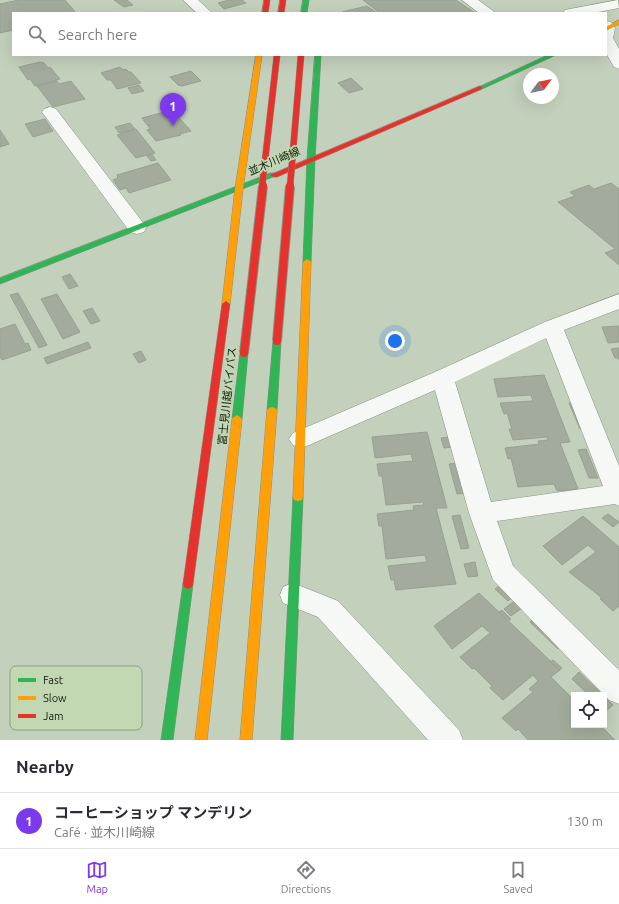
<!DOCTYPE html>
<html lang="en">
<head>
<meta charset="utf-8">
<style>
	:root { --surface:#fff; --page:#f7f7f7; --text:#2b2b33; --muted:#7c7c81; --line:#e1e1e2; --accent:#7c3aed }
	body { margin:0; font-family:Ubuntu,"Noto Sans JP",sans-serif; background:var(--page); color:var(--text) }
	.controls { position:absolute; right:12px; bottom:12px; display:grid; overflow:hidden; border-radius:0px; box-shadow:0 4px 16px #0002 }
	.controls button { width:36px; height:36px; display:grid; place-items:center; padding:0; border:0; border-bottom:1px solid var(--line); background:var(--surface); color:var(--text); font:20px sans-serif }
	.compass { position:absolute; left:523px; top:68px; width:36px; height:36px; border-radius:50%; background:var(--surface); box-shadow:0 4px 16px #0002; rotate:57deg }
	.you { position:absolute; left:395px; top:341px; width:14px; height:14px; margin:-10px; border:3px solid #fff; border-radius:50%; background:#1a73e8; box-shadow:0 0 0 6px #1a73e833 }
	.badge { display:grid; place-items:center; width:26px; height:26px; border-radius:50%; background:var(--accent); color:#fff; font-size:13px; font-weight:700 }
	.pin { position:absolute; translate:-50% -33px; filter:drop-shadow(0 1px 2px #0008) }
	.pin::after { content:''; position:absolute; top:21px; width:14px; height:12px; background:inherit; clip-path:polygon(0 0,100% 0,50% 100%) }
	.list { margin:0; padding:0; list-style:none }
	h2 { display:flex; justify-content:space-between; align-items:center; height:52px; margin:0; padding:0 16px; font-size:17px }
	h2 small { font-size:13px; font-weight:400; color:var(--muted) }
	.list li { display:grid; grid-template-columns:26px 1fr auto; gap:12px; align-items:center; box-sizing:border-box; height:56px; padding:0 16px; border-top:1px solid var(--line) }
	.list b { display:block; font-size:15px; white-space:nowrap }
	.list p { margin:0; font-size:13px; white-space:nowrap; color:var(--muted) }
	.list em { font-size:13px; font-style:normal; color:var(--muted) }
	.icon { flex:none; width:22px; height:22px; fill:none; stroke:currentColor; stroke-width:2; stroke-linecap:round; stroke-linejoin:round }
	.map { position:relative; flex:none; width:619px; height:740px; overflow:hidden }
	.search { position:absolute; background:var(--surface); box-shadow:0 4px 16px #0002; left:12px; right:12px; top:12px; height:44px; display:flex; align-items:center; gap:10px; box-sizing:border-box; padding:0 14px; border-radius:0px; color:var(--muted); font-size:15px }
	.sheet { height:108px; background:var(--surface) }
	nav { display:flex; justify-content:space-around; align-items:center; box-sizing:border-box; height:56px; border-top:1px solid var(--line); background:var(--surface); font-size:11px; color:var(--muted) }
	nav a { display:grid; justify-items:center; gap:2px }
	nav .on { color:var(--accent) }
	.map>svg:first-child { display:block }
</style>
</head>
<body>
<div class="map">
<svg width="619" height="740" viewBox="0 0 619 740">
	<rect width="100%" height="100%" fill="#c3d0bb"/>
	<g fill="#a3ac9c" stroke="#97a191">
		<path d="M19 0H65L76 13H13V30L0 33V4Z"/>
		<path d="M114 0H127L133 5 124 7Z"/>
		<path d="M229 0H242L246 3 224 9 218 3Z"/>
		<path d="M363 0H456L475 13H380Z"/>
		<path d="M367 6 377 13H342V12Z"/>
		<path d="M40 62 44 63 48 68 50 67 60 79 35 86 30 79 28 80 19 67Z"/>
		<path d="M120 67 123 70 126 69 129 72H131L141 83 117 89 111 80H107L101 73Z"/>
		<path d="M191 71 201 81 182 86 178 85 170 77Z"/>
		<path d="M351 78 363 89 349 93 338 83Z"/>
		<path d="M57 81 59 84 71 81 85 99 53 107 37 86Z"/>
		<path d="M139 85 144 91 132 94 128 88Z"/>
		<path d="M182 105 186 110 179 112 175 107Z"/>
		<path d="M172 110 191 131 180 134 181 135 156 141 147 130 150 129 148 126 151 125H147L142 118Z"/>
		<path d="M45 119 53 131 33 137 25 124Z"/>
		<path d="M130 123 135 129 119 133 115 127Z"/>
		<path d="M136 129 155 153 136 158 117 135Z"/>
		<path d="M0 130 9 144 0 147Z"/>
		<path d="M152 154 156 160 151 161 147 156Z"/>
		<path d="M158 163 171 180 129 193 126 188 120 190 113 180 118 178 117 175Z"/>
		<path d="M611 183 619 189V265L605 253 615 249 558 202 575 196 570 192 589 185 594 189Z"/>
		<path d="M70 274 78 286 69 289 62 277Z"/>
		<path d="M18 293 47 345 39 348 10 295Z"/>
		<path d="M57 294 80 332 63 339 41 299Z"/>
		<path d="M92 308 100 321 91 324 83 311Z"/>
		<path d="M15 324 25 344 28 343 31 350 2 360 0 356V329Z"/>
		<path d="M619 326V342L608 343 602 327Z"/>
		<path d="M88 342 91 348 47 364 44 358Z"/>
		<path d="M619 348V360L618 358H615L611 349Z"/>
		<path d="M141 351 146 360 139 363 133 354Z"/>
		<path d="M544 375 570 442 560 443 578 489 557 491 554 484 518 487 511 458 508 459 505 448 539 444 538 441 548 440 547 437 513 440 509 429H512L507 413 504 414 500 403 533 401 531 395 498 397 494 379Z"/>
		<path d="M577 402 588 429H580L569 403Z"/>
		<path d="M427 432 447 508H436L456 584 396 590 394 580H391L388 566 427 562 425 555 386 559 382 526H379L377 514 414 510 413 506 424 505 423 502 386 505 382 476H379L377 464 413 461 411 454 375 458 372 437Z"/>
		<path d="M450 437 453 447 444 448 441 438Z"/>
		<path d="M586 449 598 478H589L578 450Z"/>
		<path d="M457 463 466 493 457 494 449 464Z"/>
		<path d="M608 514 619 522 613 527 602 518Z"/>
		<path d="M460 515 469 548 461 549 452 516Z"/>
		<path d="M583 516 619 547V606L613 611 600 599 602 598 569 572 596 552 588 545 562 565 543 546Z"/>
		<path d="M475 562 478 576 468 577 464 564Z"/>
		<path d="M502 584 514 596 508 601 495 589Z"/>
		<path d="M479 593 560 670 551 677 574 700V725H600L615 740H528L518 729 516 731 502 718 533 692 529 689 538 681 533 675 503 700 490 688 492 686 474 668 472 669 460 657 490 633 482 626 452 649 434 626Z"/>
		<path d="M517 599 525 606 511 616 504 609Z"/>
		<path d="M502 610 511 619 508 621 499 612Z"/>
		<path d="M536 617 564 644 558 649 530 622Z"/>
		<path d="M553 660 562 668 560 670 550 662Z"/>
		<path d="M579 672 603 695H589L572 679Z"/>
		<path d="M604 696 613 705 606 711 604 709Z"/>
	</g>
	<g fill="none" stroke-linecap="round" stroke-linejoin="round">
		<g stroke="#889182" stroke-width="1">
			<g id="street">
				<path d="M183 0H198L212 13H197Z"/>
				<path d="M462 0H478L496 13H479Z"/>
				<path d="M618 0 619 8 593 13H563L565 10 570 9Z"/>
				<path d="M606 21 611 22 615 28 613 38 619 49V69L614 67 606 53Z"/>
				<path d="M50 107 56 109 144 224 146 228 144 232 137 234 130 232 42 112 44 109Z"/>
				<path d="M619 294V309L564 330 619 466V506L615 504 497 521 513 566 619 670V704L609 700 493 580 469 513 435 390 309 445 301 448 293 445 289 439 293 433 435 372 545 322ZM546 338 603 486 491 502 455 382Z"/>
				<path d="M293 583 338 601 459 730 463 740H428L318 617 283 603 280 595 283 587Z"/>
			</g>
		</g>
		<g stroke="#889182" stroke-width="1">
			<g id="fast">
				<path d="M303 0H309L307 13H301Z"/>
				<path d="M315 55H321L315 159 311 262 307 265 303 262 307 159Z"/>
				<path d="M548 55H556L482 89 477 88Z"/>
				<path d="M271 173H274L278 175 0 284V278Z"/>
				<path d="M277 338 281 341 277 410 275 412H269L267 410 273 341Z"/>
				<path d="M244 350 248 353 242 419 240 421H234L232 419 240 353Z"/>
				<path d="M298 493 302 494 303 497 293 740H281L293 497 294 494Z"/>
				<path d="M188 579 192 581 193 584 173 740H161L183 584 184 581Z"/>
			</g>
		</g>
		<g stroke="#889182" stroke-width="1">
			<g id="slow">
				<path d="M619 20V24L606 31V27Z"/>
				<path d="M256 55H262L243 189 230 304 226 307 222 304 235 189Z"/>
				<path d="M307 259 311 262 303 497 302 500 298 501 294 500 293 497 303 262Z"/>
				<path d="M272 407 275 408 277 410 252 740H240L267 410 269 408Z"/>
				<path d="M237 415 240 417 242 419 207 740H195L232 419 234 417Z"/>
			</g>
		</g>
		<g stroke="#889182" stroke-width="1">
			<g id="jam">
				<path d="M264 0H270L268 13H262Z"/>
				<path d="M280 0H286L284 13H278Z"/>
				<path d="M480 86 482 87V89L277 177H274L270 175Z"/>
				<path d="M226 301 230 304 193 584 192 587 188 589 184 587 183 584 222 304Z"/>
			</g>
		</g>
		<use href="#street" fill="#f6f8f5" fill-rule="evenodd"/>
		<use href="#fast" fill="#30b455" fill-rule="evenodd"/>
		<use href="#slow" fill="#ff9f0a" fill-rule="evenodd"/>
		<use href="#jam" fill="#e5322d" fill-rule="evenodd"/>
		<g stroke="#889182" stroke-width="7" stroke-linecap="butt">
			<g id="jam-bridge-far1">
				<path d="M262 187 277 55"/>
				<path d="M290 187 301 55"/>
			</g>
		</g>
		<g stroke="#889182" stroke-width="10" stroke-linecap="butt">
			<g id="jam-bridge">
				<path d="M277 341 290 186"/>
				<path d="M244 353 263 186"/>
			</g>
		</g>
		<use href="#jam-bridge-far1" stroke="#e5322d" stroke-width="6"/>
		<use href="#jam-bridge" stroke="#e5322d" stroke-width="8"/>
	</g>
	<g text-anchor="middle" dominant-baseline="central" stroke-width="3.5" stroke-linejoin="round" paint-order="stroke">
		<g font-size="11" fill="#131b0d" stroke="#c2d8b3">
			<text transform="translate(274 161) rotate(-23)">並木川崎線</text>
			<text transform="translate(227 396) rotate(-84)">富士見川越バイパス</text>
		</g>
	</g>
	<rect x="10" y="666" width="132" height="64" rx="6" fill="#c2d8b3" stroke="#8e9f81" stroke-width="1"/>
	<rect x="18" y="678" width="18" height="4" fill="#30b455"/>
	<rect x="18" y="696" width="18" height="4" fill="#ff9f0a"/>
	<rect x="18" y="714" width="18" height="4" fill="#e5322d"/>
	<g font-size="11" fill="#131b0d">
		<text x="43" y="684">Fast</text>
		<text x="43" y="702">Slow</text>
		<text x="43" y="720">Jam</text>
	</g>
</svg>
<div class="controls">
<button><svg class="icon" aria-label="locate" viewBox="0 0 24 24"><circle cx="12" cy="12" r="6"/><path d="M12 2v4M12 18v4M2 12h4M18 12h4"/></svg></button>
</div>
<svg class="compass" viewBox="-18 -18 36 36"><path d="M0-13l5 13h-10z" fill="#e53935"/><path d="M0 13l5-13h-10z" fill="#7c7c81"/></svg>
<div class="you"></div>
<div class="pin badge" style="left:173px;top:126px">1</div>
<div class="search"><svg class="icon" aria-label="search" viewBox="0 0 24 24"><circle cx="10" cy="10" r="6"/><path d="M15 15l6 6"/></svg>Search here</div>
</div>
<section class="sheet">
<h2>Nearby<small></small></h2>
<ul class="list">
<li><span class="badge">1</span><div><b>コーヒーショップ マンデリン</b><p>Café · 並木川崎線</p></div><em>130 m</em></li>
</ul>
</section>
<nav>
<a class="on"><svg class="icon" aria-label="map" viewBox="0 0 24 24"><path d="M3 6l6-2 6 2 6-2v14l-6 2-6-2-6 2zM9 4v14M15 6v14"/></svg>Map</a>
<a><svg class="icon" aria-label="directions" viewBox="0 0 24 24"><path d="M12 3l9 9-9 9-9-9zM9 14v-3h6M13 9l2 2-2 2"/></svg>Directions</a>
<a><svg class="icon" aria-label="saved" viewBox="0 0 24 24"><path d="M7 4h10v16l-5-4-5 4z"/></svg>Saved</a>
</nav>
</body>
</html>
